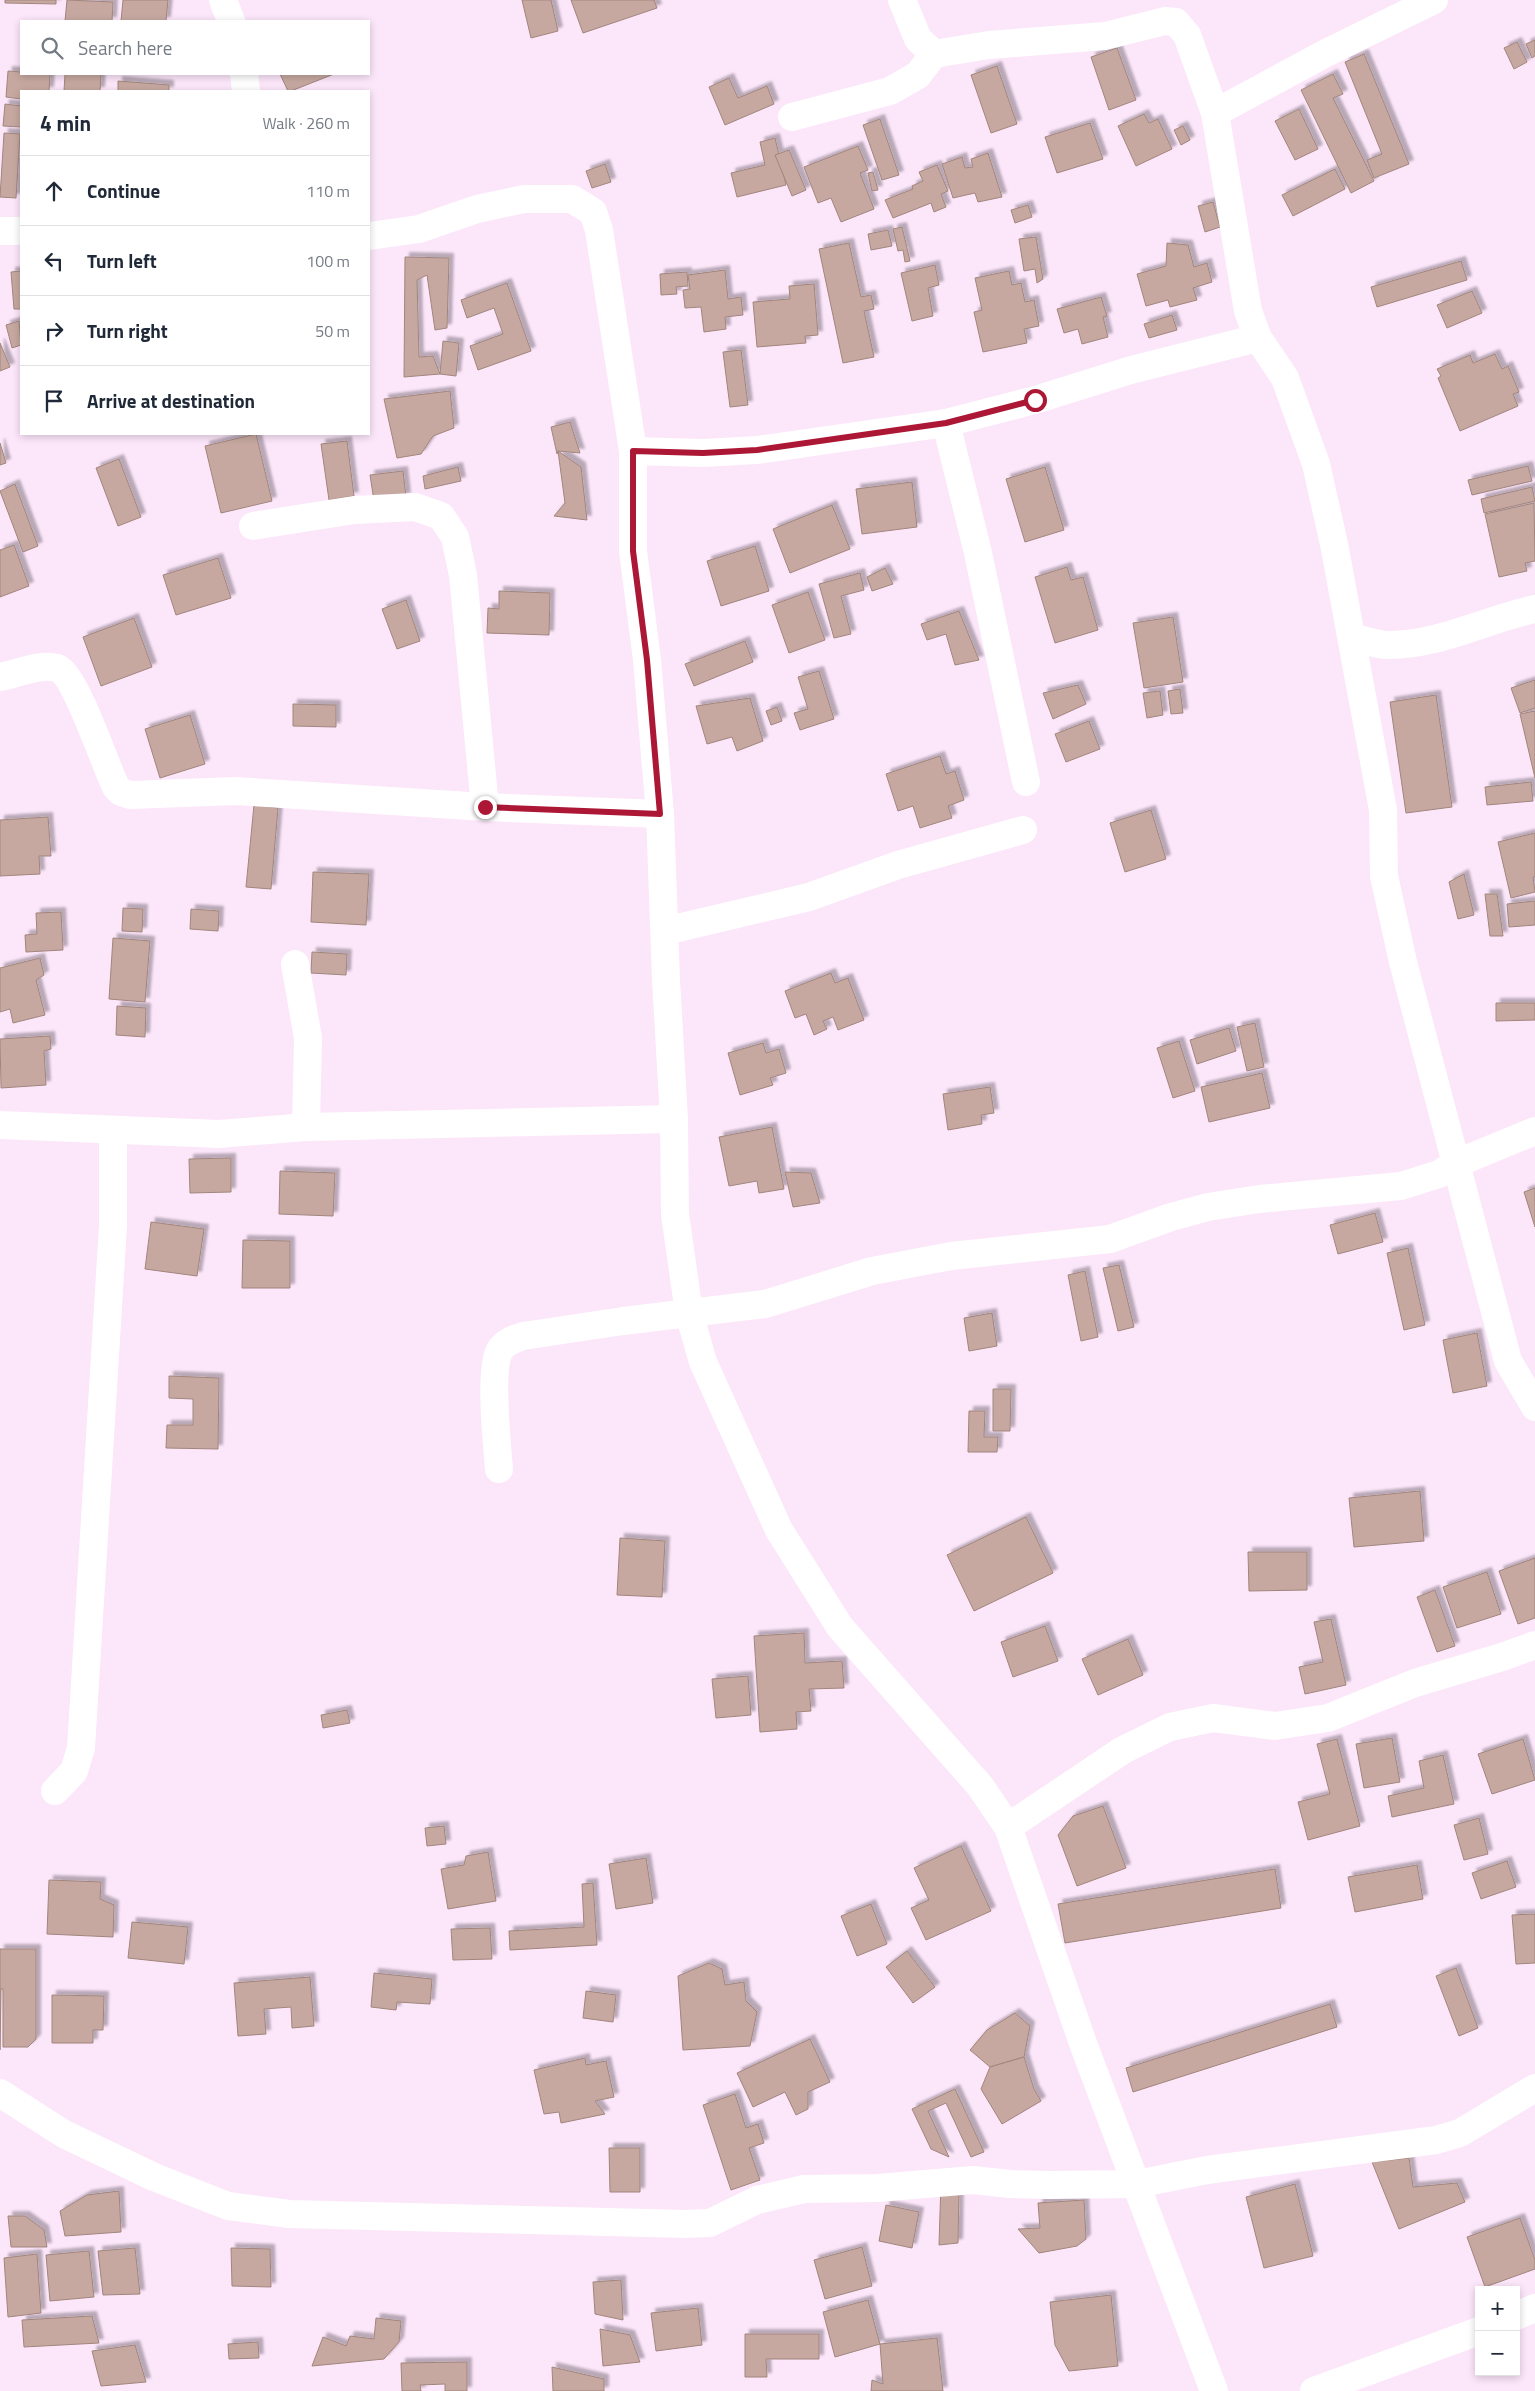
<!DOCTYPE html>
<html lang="en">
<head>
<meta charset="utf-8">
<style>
	:root { --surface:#fff; --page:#f6f6f7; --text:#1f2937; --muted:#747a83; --line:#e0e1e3 }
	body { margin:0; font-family:"Titillium Web",sans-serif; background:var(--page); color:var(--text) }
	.controls { position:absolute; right:15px; bottom:15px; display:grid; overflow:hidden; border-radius:0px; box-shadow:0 2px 8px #0003 }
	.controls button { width:45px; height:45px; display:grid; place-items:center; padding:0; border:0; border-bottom:1px solid var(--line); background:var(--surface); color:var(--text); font:25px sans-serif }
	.stop { position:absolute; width:15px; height:15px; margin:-11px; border:4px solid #ac1735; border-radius:50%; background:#fff }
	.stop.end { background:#ac1735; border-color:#fff; box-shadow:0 1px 5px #0008 }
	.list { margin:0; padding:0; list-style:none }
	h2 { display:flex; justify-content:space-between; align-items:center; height:65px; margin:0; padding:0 20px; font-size:21px }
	h2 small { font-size:16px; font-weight:400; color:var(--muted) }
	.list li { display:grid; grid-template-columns:32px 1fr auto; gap:15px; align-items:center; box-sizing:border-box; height:70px; padding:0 20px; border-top:1px solid var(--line) }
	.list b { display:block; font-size:19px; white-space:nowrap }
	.list em { font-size:16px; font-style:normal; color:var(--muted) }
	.icon { flex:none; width:28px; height:28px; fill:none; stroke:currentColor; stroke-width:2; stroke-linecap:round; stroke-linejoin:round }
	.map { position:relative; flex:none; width:1535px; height:2391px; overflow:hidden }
	.search { position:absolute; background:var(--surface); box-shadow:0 2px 8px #0003; left:20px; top:20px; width:350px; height:55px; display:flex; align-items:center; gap:12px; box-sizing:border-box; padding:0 18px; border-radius:0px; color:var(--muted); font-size:19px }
	.panel { position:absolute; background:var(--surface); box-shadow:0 2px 8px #0003; left:20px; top:90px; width:350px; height:345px; border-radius:0px }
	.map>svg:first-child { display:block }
</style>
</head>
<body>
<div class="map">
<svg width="1535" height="2391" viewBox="0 0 1535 2391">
	<defs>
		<filter id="shadow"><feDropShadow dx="4.5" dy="-4.5" stdDeviation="1" flood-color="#0004"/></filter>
	</defs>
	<rect width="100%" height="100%" fill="#fce6fa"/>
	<g fill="#c6a8a0" stroke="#a1857d" filter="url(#shadow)">
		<path d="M5 0H56V4L5 3Z"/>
		<path d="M67 0 113 2 112 21H65Z"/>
		<path d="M123 0H168L166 21H121Z"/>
		<path d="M522 0H551L558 31 531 38Z"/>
		<path d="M571 0H654L657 8 583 33Z"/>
		<path d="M1535 40V56L1532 58 1526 44Z"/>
		<path d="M1517 42 1527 62 1514 69 1504 48Z"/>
		<path d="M1117 48 1136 100 1109 110 1091 57Z"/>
		<path d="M1364 54 1409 164 1374 178 1367 160 1382 154 1345 62Z"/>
		<path d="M997 66 1017 124 991 133 971 75Z"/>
		<path d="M8 71 21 72V74H50L49 91H21V99L6 97Z"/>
		<path d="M65 74H101L100 91H64Z"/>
		<path d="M280 74H334L291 91H288Z"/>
		<path d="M1333 74 1343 94 1333 98 1374 181 1351 193 1301 90Z"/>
		<path d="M729 78 738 98 767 86 774 104 725 125 709 87Z"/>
		<path d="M118 81 169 85V91H118Z"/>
		<path d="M5 104 21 106V127L3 126Z"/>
		<path d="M1299 109 1318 149 1295 160 1275 121Z"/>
		<path d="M1144 114 1149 123 1158 119 1172 149 1136 166 1118 126Z"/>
		<path d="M880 119 899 175 882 180 863 125Z"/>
		<path d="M1090 123 1103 159 1057 173 1045 137Z"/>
		<path d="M1183 126 1190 140 1181 145 1174 130Z"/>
		<path d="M4 133 20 134 16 198 0 197Z"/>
		<path d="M775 138 786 185 737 197 731 173 765 165 760 142Z"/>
		<path d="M858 146 868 170 860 173 874 209 841 222 831 198 818 203 804 167Z"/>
		<path d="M789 150 806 190 792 196 775 155Z"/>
		<path d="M988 153 1002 197 978 202 975 193 953 198 942 164 962 157 965 168 973 167 971 159Z"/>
		<path d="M605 164 611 182 592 188 586 171Z"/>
		<path d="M937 165 948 191 941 194 946 207 934 212 931 203 893 218 885 200 913 189 912 186 923 181 919 172Z"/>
		<path d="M1335 169 1345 189 1293 216 1282 195Z"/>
		<path d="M873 172 878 190 872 191 868 173Z"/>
		<path d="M1213 202 1220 227 1205 232 1198 206Z"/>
		<path d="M1028 205 1032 217 1015 223 1011 210Z"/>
		<path d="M902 227 910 261 905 262 903 250 898 251 893 229Z"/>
		<path d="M888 230 892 246 871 250 868 234Z"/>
		<path d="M1036 237 1043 279 1037 283 1035 269 1024 271 1019 239Z"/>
		<path d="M849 243 861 297 871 295 874 309 864 311 874 357 843 363 819 249Z"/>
		<path d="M1167 243 1188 245 1194 267 1207 263 1212 282 1193 288 1197 300 1170 307 1168 300 1146 306 1137 274 1166 266Z"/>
		<path d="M405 257 449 258 447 328 435 330 427 275 417 280 419 357 433 356 440 374 404 377Z"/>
		<path d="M1461 261 1467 280 1377 307 1371 287Z"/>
		<path d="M935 265 939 285 928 288 933 316 912 321 901 273Z"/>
		<path d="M725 270 728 299 741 297 743 315 725 317 726 329 704 332 701 307 685 308 683 290 690 289 688 275Z"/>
		<path d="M21 271V309H14L11 272Z"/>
		<path d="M1009 271 1012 285 1021 283 1025 302 1034 300 1039 326 1024 329 1027 343 983 352 974 312 982 310 975 278Z"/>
		<path d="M687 272 688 286 676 287 677 294 661 295 660 274Z"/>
		<path d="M507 283 531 351 478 370 470 346 503 334 494 308 467 318 461 300Z"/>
		<path d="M814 284 818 335 805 336 806 343 757 347 753 302 790 299 789 286Z"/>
		<path d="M1472 291 1482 313 1447 328 1437 305Z"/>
		<path d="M1101 297 1107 316 1103 317 1108 337 1082 344 1078 329 1064 333 1057 309Z"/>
		<path d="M1172 315 1177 330 1149 338 1144 324Z"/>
		<path d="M19 321 21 345 12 348 6 325Z"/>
		<path d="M443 341 459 343 456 376 440 374Z"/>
		<path d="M0 343 10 367 0 371Z"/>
		<path d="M741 350 748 405 730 407 723 352Z"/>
		<path d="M1495 354 1502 369 1508 366 1519 392 1513 394 1518 406 1460 431 1438 378 1441 376 1437 369 1470 355 1473 363Z"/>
		<path d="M450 391 454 428 433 436 421 454 397 458 384 399Z"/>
		<path d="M570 422 580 453 558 451 557 454 551 427Z"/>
		<path d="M256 434 272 501 221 513 205 446Z"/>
		<path d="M347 441 354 496 329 500 321 444Z"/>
		<path d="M0 443 6 463 0 465Z"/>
		<path d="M558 451 581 467 587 520 554 516 565 503Z"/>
		<path d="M119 459 141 517 118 526 96 468Z"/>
		<path d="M1528 466 1532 481 1472 495 1468 480Z"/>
		<path d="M458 467 461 481 425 489 423 476Z"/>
		<path d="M1045 467 1064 530 1025 542 1006 479Z"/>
		<path d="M403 471 406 497 374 501 370 475Z"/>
		<path d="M912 482 917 527 862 534 856 489Z"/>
		<path d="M15 484 38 546 23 552 0 491Z"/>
		<path d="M1532 487 1535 501 1484 513 1481 499Z"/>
		<path d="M1534 503 1535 561 1525 563 1527 571 1499 577 1485 514Z"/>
		<path d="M832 505 850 549 790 573 773 529Z"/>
		<path d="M14 545 29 586 0 597V550Z"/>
		<path d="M755 546 769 591 721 606 707 561Z"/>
		<path d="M218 558 231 598 176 615 163 575Z"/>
		<path d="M1067 567 1071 580 1083 577 1098 630 1055 643 1035 577Z"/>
		<path d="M885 568 893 584 872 591 867 577Z"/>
		<path d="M860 573 864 590 841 596 851 634 834 638 819 584Z"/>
		<path d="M499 591 550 593 549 635 487 633 488 608 499 609Z"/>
		<path d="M808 592 825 640 789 653 772 605Z"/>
		<path d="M406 600 420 641 397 649 382 609Z"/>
		<path d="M959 611 979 660 955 665 946 634 927 640 921 624Z"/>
		<path d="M1173 617 1183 682 1144 688 1133 623Z"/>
		<path d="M134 618 152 667 101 686 83 637Z"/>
		<path d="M745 641 753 662 694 686 685 664Z"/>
		<path d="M819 671 834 719 800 730 794 713 808 709 798 677Z"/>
		<path d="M1535 680V708L1520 713 1511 688Z"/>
		<path d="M1078 685 1086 704 1053 719 1043 693Z"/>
		<path d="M1180 689 1183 713 1171 714 1168 691Z"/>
		<path d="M1160 691 1163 715 1147 718 1143 693Z"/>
		<path d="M1436 695 1452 807 1406 813 1390 702Z"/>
		<path d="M750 698 763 741 737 751 732 737 707 744 696 706Z"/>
		<path d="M293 704 336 705V727L293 726Z"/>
		<path d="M777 707 782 721 771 725 766 711Z"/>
		<path d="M1535 711V778L1520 714Z"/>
		<path d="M190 715 205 764 160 778 145 729Z"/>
		<path d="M1089 721 1100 749 1066 762 1055 734Z"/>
		<path d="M940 756 946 774 955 771 964 800 948 806 952 818 920 828 913 806 898 811 886 774Z"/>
		<path d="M1531 782 1533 801 1487 805 1485 787Z"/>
		<path d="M254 805 278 808 271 889 246 887Z"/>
		<path d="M1151 810 1166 859 1125 872 1110 823Z"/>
		<path d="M48 817 51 856H39L40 874 0 876V820Z"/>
		<path d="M1535 833V877H1533L1535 892 1511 898 1498 842Z"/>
		<path d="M313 872 369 874 366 925 311 922Z"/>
		<path d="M1464 874 1474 915 1458 919 1449 882Z"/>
		<path d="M1485 894H1497L1503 936H1490Z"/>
		<path d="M1535 901V925L1509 927 1507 904Z"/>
		<path d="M123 908 143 909 142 932 122 931Z"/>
		<path d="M191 909 219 911 218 931 190 929Z"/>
		<path d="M61 912 63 950 26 952 25 935 37 934 36 913Z"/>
		<path d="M113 938 150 941 145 1002 109 999Z"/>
		<path d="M312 952 347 954 346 975 311 973Z"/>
		<path d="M40 958 44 975 36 980 45 1015 13 1023 10 1009 0 1012V968Z"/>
		<path d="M831 973 835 983 848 978 864 1020 838 1030 833 1017 823 1021 827 1029 814 1035 806 1014 795 1018 785 991Z"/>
		<path d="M1496 1003H1535V1020L1496 1021Z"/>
		<path d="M117 1006 146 1008 145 1037 116 1035Z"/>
		<path d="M1255 1023 1264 1067 1247 1071 1237 1027Z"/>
		<path d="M1229 1028 1236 1051 1197 1064 1190 1040Z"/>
		<path d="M50 1036 51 1049 44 1051 46 1085 1 1088 0 1039Z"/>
		<path d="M1179 1041 1195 1091 1173 1098 1157 1048Z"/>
		<path d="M763 1043 766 1053 779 1049 786 1073 770 1078 773 1085 740 1095 728 1053Z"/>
		<path d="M1262 1073 1270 1108 1209 1122 1201 1087Z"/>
		<path d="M990 1087 994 1113 981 1115 982 1124 948 1130 943 1094Z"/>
		<path d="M772 1127 784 1189 759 1193 757 1181 729 1186 719 1137Z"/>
		<path d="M231 1158V1192L190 1193 189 1159Z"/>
		<path d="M280 1171 335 1173 333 1216 279 1214Z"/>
		<path d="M785 1172 811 1173 820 1203 793 1207Z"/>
		<path d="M1535 1188V1227L1524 1192Z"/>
		<path d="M1375 1213 1383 1242 1338 1254 1330 1225Z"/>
		<path d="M151 1222 204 1229 197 1276 145 1269Z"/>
		<path d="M243 1240 290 1241V1288H242Z"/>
		<path d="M1408 1248 1425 1325 1404 1330 1387 1253Z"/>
		<path d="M1119 1265 1134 1327 1118 1331 1103 1268Z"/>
		<path d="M1085 1271 1098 1337 1081 1341 1068 1275Z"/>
		<path d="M992 1313 997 1346 969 1351 964 1318Z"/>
		<path d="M1477 1333 1487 1386 1453 1393 1443 1340Z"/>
		<path d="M169 1376 219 1378 218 1449 166 1448 167 1425H193V1399L169 1398Z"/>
		<path d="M993 1389H1011L1010 1431H993Z"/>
		<path d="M969 1411H985L984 1437H998L997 1452H968Z"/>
		<path d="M1420 1491 1424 1541 1354 1547 1349 1498Z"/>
		<path d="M1026 1517 1053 1573 974 1611 947 1555Z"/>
		<path d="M620 1538 665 1541 662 1597 617 1595Z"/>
		<path d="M1248 1552H1307V1590L1249 1591Z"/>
		<path d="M1535 1558V1618L1518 1624 1499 1571Z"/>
		<path d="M1487 1572 1501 1614 1457 1628 1443 1587Z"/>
		<path d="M1435 1590 1455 1646 1437 1652 1417 1597Z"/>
		<path d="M1331 1619 1346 1685 1305 1694 1299 1667 1323 1662 1314 1622Z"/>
		<path d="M1045 1626 1058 1661 1013 1677 1001 1642Z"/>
		<path d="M804 1633 805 1663 842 1661 844 1688 809 1689 811 1711 796 1712 797 1729 760 1732 754 1636Z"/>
		<path d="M1128 1639 1143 1675 1098 1695 1082 1659Z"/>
		<path d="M748 1676 751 1715 716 1718 712 1679Z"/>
		<path d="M347 1710 350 1723 323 1728 321 1715Z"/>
		<path d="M1392 1738 1400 1782 1364 1788 1356 1744Z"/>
		<path d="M1337 1739 1360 1826 1308 1840 1298 1802 1330 1794 1317 1744Z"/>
		<path d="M1523 1739 1535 1780 1492 1794 1478 1754Z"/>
		<path d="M1443 1755 1454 1804 1392 1817 1388 1796 1424 1788 1419 1761Z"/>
		<path d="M1103 1806 1126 1868 1077 1886 1058 1835 1073 1816Z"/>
		<path d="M1479 1818 1488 1854 1464 1860 1454 1825Z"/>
		<path d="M444 1826 446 1844 427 1846 425 1828Z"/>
		<path d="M961 1846 991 1911 926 1940 911 1908 929 1900 914 1868Z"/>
		<path d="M488 1852 496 1901 448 1909 441 1869 464 1865 466 1856Z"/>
		<path d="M646 1858 653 1903 616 1909 609 1864Z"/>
		<path d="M1507 1861 1516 1887 1481 1899 1472 1873Z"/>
		<path d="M1417 1865 1423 1899 1355 1912 1348 1877Z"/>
		<path d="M1275 1869 1281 1908 1065 1943 1058 1904Z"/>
		<path d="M49 1880 101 1882 100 1899 114 1905 113 1937 47 1934Z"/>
		<path d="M593 1883 597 1945 510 1950 509 1931 584 1927 582 1884Z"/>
		<path d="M871 1904 887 1944 857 1956 841 1916Z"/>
		<path d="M1535 1914V1963L1516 1964 1512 1915Z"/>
		<path d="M132 1922 188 1927 184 1964 128 1958Z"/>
		<path d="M490 1928 492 1959 453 1960 451 1929Z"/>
		<path d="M0 1949H36V2039L28 2047H3V1989H1L0 2050Z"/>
		<path d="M907 1951 935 1987 913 2003 886 1967Z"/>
		<path d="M709 1963 722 1969 725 1985 744 1982 746 2001 757 2012 750 2046 683 2050 678 1976Z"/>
		<path d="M1456 1968 1478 2028 1459 2036 1436 1976Z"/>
		<path d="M374 1973 432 1979 430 2004 397 2002 396 2010 371 2007Z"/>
		<path d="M310 1977 314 2026 292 2028 291 2007 264 2009 266 2034 238 2036 234 1983Z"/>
		<path d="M586 1991 616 1995 613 2022 583 2018Z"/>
		<path d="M52 1995 104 1996 103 2030H93V2043H52Z"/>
		<path d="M1330 2004 1337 2027 1133 2092 1126 2068Z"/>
		<path d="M1015 2013 1030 2026 1024 2057 990 2067 970 2050 987 2030Z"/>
		<path d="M810 2039 830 2082 808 2092V2109L796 2115 785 2092 753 2107 737 2073Z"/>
		<path d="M1024 2057 1034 2089 1041 2101 1002 2124 981 2089 990 2067Z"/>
		<path d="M585 2058 586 2065 606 2061 614 2097 595 2101 605 2114 561 2123 559 2112 544 2114 534 2070Z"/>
		<path d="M955 2089 984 2152 971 2157 946 2103 928 2111 949 2157 931 2149 912 2109Z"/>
		<path d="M735 2094 746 2128 758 2124 764 2143 749 2148 760 2180 731 2190 703 2105Z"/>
		<path d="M609 2148H640V2192H610Z"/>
		<path d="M1409 2158 1413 2187 1457 2183 1465 2202 1399 2229 1372 2162Z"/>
		<path d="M941 2182 959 2191 958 2243 939 2245Z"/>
		<path d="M1295 2184 1313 2256 1264 2268 1246 2197Z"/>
		<path d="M119 2191 121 2232 65 2236 60 2211 87 2195Z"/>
		<path d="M1084 2200 1086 2239 1077 2246 1039 2253 1018 2229 1040 2228 1038 2203Z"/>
		<path d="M886 2205 919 2212 912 2248 879 2241Z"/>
		<path d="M8 2216H25L44 2230 47 2247H11Z"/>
		<path d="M1520 2218 1535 2260V2269L1485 2287 1467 2237Z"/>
		<path d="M862 2247 872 2286 825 2299 814 2260Z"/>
		<path d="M135 2248 140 2294 103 2295 98 2251Z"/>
		<path d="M231 2248 270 2249 271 2287 232 2286Z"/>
		<path d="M89 2251 94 2297 50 2301 46 2255Z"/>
		<path d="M37 2254 41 2313 8 2317 4 2258Z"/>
		<path d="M621 2280 623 2320 595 2314 593 2282Z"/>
		<path d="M1111 2295 1118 2366 1069 2371 1055 2345 1050 2302Z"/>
		<path d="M868 2300 880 2344 835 2357 823 2312Z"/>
		<path d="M698 2308 702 2345 656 2351 651 2313Z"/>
		<path d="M92 2316 99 2343 24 2347 22 2320Z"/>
		<path d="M376 2318 401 2321 399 2342 384 2359 312 2366 323 2337 346 2346 350 2336 374 2339Z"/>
		<path d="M600 2329 630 2335 640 2362 603 2366Z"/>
		<path d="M745 2334H819V2359H766L767 2377H745Z"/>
		<path d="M937 2338 943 2391H871L872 2380 883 2384 880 2344Z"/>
		<path d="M258 2342 259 2358 229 2359 228 2344Z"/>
		<path d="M135 2345 146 2382 101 2386 92 2351Z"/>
		<path d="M467 2362V2391H445V2384L420 2385 421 2391H402L401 2363Z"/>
		<path d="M552 2367 604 2379V2391H553Z"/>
	</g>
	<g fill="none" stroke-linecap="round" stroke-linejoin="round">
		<g stroke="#fff" stroke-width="28">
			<path d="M223 0 231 21"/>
			<path d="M902 0 918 39 934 54 989 45 1105 36 1165 21 1176 22 1187 35 1215 113 1248 311 1258 338 1285 378 1316 464 1334 544 1383 810 1384 876 1403 962 1508 1361 1535 1407"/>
			<path d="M244 74 246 91"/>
			<path d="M1215 113 1326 53 1434 0"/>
			<path d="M792 117 890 91 918 75 934 54"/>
			<path d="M0 231H21"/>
			<path d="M369 236 419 229 477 209 524 199H572L593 212 599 230 633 451V551L647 660 660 814 666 980 674 1119 675 1214 689 1313 703 1362 779 1530 840 1627 980 1786 1008 1827 1084 2046 1214 2391"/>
			<path d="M946 423 978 553 1026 782"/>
			<path d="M633 451 703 453 757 450 946 423 1035 400 1131 370 1258 338"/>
			<path d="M253 526 354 510 415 507 441 516 455 537 463 575 485 807"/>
			<path d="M1352 637C1364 640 1377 645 1389 645 1440 645 1487 619 1535 609"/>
			<path d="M0 677C17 674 40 663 57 668 76 675 105 765 116 787L121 792 130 795 236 791 485 807 660 814"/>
			<path d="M665 931 809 897 898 865 1023 830"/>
			<path d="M295 964 308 1038 306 1127"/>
			<path d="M0 1125 219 1134 306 1127 674 1119"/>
			<path d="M499 1469C497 1445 489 1368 500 1350 505 1342 514 1339 523 1336L623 1321 765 1304 872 1271 951 1256 1110 1239 1171 1217 1208 1207 1259 1199 1401 1186 1439 1174 1455 1164 1535 1131"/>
			<path d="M55 1791 74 1771 81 1748 113 1225V1131"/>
			<path d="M1008 1827 1123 1750 1170 1727 1213 1718 1275 1726 1328 1718 1415 1683 1502 1657 1535 1645"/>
			<path d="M0 2093 64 2134 154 2177 228 2206 289 2214 686 2224 710 2223 757 2200 804 2189 877 2188 973 2180 1010 2184 1049 2185 1137 2184 1207 2170 1436 2140 1460 2133 1535 2088"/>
			<path d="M1516 2316 1535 2308"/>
			<path d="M1314 2391 1479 2331"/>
		</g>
	</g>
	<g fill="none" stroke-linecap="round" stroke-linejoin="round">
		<path stroke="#ac1735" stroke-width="6" d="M485 807 660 814 647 660 633 551V451L703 453 757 450 946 423 1035 400"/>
	</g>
</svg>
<div class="controls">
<button>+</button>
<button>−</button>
</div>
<div class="stop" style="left:1035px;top:400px"></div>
<div class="stop end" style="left:485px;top:807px"></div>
<div class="search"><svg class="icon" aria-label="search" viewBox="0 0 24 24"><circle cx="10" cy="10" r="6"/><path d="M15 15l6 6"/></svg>Search here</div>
<section class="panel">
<h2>4 min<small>Walk · 260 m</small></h2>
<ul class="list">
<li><svg class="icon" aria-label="ahead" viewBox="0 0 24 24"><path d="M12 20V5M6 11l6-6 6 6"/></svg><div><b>Continue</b></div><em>110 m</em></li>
<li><svg class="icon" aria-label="left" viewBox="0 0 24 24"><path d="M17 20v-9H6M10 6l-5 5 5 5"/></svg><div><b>Turn left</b></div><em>100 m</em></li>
<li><svg class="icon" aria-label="right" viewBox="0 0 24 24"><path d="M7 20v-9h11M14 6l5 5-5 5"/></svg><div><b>Turn right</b></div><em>50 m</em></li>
<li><svg class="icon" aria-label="arrive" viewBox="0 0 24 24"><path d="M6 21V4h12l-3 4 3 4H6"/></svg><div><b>Arrive at destination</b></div></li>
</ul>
</section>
</div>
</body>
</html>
